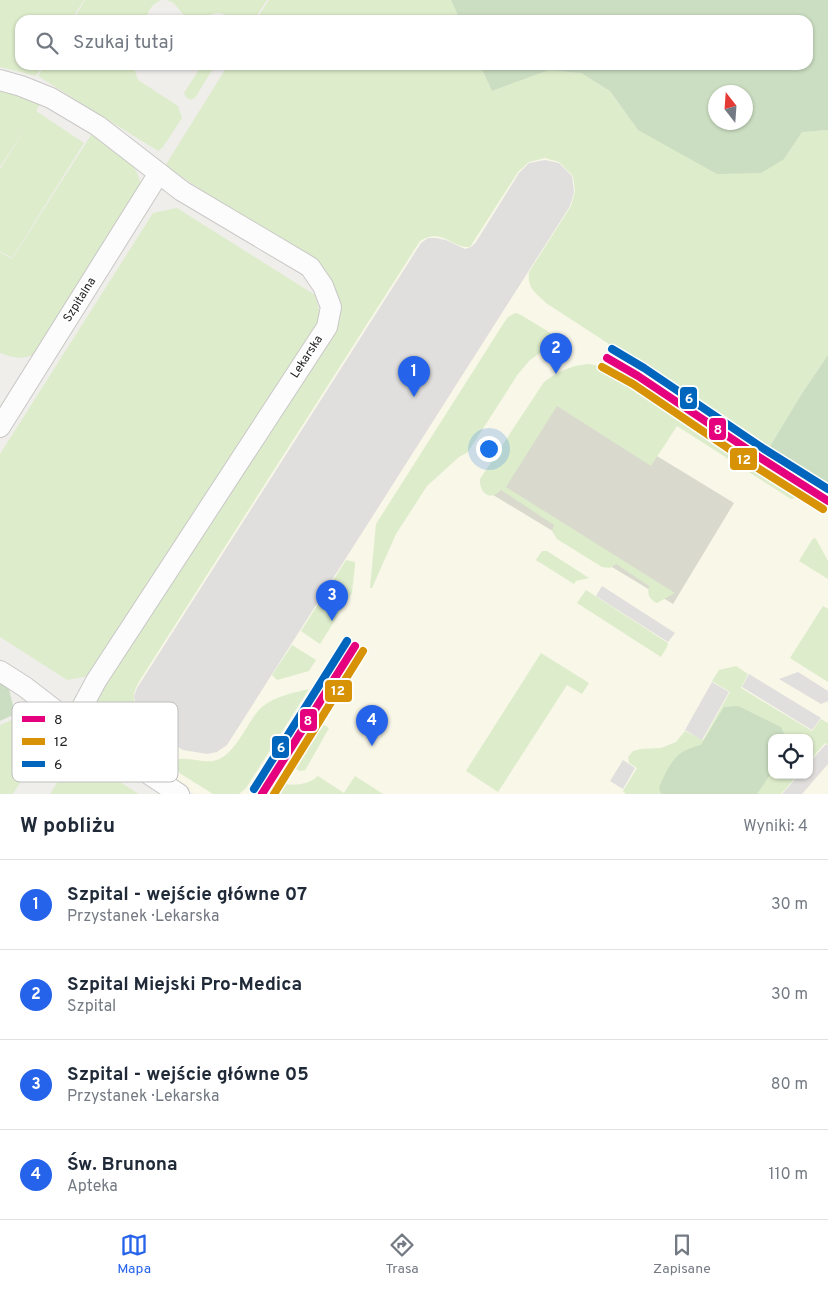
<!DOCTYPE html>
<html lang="pl">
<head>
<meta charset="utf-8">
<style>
	:root { --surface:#fff; --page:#f2f2f3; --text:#1f2937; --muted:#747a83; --line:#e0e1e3; --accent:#2563eb }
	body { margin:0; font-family:Overpass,sans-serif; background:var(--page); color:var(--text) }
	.controls { position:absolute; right:15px; bottom:15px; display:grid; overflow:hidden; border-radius:10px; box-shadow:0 1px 4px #0004 }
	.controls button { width:45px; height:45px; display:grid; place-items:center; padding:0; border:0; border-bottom:1px solid var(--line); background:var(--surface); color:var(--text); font:25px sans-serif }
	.compass { position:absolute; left:708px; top:85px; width:45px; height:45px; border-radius:50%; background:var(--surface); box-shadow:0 1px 4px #0004; rotate:343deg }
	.you { position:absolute; left:488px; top:448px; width:18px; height:18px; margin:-12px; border:4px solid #fff; border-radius:50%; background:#1a73e8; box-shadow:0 0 0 8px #1a73e833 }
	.badge { display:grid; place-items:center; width:32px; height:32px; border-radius:50%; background:var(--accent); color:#fff; font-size:16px; font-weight:700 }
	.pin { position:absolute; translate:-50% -41px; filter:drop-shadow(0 1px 2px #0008) }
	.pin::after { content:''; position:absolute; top:26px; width:18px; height:15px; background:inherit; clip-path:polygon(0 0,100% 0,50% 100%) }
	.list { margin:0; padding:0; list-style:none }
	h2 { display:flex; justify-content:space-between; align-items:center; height:65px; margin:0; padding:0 20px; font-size:21px }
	h2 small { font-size:16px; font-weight:400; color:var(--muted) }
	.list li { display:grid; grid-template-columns:32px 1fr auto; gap:15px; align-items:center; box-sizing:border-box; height:90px; padding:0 20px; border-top:1px solid var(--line) }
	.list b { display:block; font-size:19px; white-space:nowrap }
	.list p { margin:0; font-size:16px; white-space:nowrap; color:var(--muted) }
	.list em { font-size:16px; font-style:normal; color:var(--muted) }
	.icon { flex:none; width:28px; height:28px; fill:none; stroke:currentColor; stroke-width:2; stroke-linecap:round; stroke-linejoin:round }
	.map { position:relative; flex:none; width:828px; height:794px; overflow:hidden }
	.search { position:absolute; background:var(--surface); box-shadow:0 1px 4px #0004; left:15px; right:15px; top:15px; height:55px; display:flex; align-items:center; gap:12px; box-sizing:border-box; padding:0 18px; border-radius:15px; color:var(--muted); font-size:19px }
	.sheet { height:425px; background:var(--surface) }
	nav { display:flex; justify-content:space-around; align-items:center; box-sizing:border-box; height:70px; border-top:1px solid var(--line); background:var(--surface); font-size:14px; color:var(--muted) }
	nav a { display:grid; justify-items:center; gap:2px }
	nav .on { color:var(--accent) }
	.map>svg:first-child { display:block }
</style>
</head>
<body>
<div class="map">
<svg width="828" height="794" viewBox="0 0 828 794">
	<rect width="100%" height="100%" fill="#f0eeeb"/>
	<path fill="#f8f7e8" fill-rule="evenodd" d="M515 75 828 270V311L747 438 828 491V794H194L99 731ZM772 738H809V775H772Z"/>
	<path fill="#d9d9cd" d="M552 392 734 503 673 604 490 493Z"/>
	<g fill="#ddeccb">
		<path d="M0 0H84L71 20H20V65H43L36 76 0 67Z"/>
		<path d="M85 0H161C152 4 148 10 146 20H73Z"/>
		<path d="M166 0H267L254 20H231C216 4 207 21 194 20 183 19 180 8 173 3 171 1 168 1 166 0Z"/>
		<path d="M269 0H451L460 20H256Z"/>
		<path d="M45 65H127L135 71 138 80 178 106 182 118 163 147 158 151 38 76Z"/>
		<path d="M202 65H215L195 98 190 100 186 97 184 93Z"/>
		<path d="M228 65H480L492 91 549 70 581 73 610 91 638 130 784 159 802 132 828 130V355L801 395 769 448 546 303C535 292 527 289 529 272L571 206 575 191 573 176 559 162 545 158 529 162 518 172 470 247C451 248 443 227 420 241L140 680C137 686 133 692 134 699 135 715 157 731 145 745 141 749 137 750 131 749L92 720 90 710 95 697 334 333 314 263 165 166Z"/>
		<path d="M0 89 41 103 36 111 84 143 12 258 0 251V169L28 124 0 167Z"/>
		<path d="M93 132 130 160 137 173 141 184 36 354C21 360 15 358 0 353V252L12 259Z"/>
		<path d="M177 208 315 295 321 317 89 676 67 680 0 637V454L153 213Z"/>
		<path d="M516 313 521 315 562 340V343L553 346 540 353 530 360 518 374 468 452 459 457 427 486 396 534 372 588H370L376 524 507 318 513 314Z"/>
		<path d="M588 364C606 366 617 374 633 384L797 490 799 494 796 498 791 499 677 426 651 466 557 406 506 487 675 593 657 603C649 599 647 594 649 586L616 564 610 568 602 567 557 539 552 531 554 525 501 490C491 502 479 493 480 479L544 382C559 371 569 366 588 364Z"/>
		<path d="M814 538 816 539 828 561V579L799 561 812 540Z"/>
		<path d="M542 551H547L589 578 576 581 574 584 536 560Z"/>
		<path d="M346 560 355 562V565L352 593 320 644 301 631Z"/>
		<path d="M586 590 668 643 667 647 661 657 577 603Z"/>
		<path d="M823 606 828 609V682L790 658Z"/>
		<path d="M292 645 316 660 309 671 277 680 272 675Z"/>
		<path d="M541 653 589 683 582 694 567 685 498 792 466 771Z"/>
		<path d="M736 666 748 674 741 688 812 731 821 719 828 723V745L825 743 809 762V738H772V775H798L781 794H626L623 791 637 768 629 763 628 757 633 751 641 749 661 748 676 742 685 731 703 740 730 692 712 681 719 670Z"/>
		<path d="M309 689 246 788 239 794H213L181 774C175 769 176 766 179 759 191 757 205 764 217 760 237 753 247 721 262 707 275 696 293 693 309 689Z"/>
		<path d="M16 718 35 729 40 751 13 794H0V725Z"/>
		<path d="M322 724 329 728 307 767 305 770 300 771 295 768Z"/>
		<path d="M88 762 139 794H50L67 767Z"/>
		<path d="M318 776 344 793 355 776 383 794H280L285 784C297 786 309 784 318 776Z"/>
	</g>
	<g fill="#cbdec1" fill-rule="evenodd">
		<path d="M451 0H828V130L802 132 784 159 761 173 717 174 638 130 610 91 581 73 549 70 492 91 480 65H808V20H460ZM746 92V122H716V92Z"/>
		<path d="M828 355V484L769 448 801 395Z"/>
		<path d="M0 680 8 685 15 714 0 721Z"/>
		<path d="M738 706 781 727 786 738H772V772L757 794H661L659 787C670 764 674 751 701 745L724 707Z"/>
	</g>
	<g fill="#e0dfde">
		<path d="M545 160 559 163 572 176 574 192 570 206 227 745 217 752 207 754 183 750 150 729 141 717 136 706 134 696 137 688 421 243 428 238H436L446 240 465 249 471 247 476 242 519 173 529 163Z"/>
		<path d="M602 586 675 633 668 642 596 596Z"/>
		<path d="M798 672 828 691V701L821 704 779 679Z"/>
		<path d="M749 674 821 718 812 730 742 687Z"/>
		<path d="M712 682 729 692 702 740 685 730Z"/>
		<path d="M826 744 828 746V764L802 794H782L799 775H809V763Z"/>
		<path d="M623 760 635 768 623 789 610 781Z"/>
	</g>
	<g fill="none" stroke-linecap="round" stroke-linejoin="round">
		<g stroke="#c9c8c7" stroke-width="22">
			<g id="minor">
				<path d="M0 80 21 86 51 98 98 126 182 191 310 267 323 286 331 307 327 327 96 681 73 724"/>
				<path d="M0 427 159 173"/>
				<path d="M0 671 25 687 73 724 179 794"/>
			</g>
		</g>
		<use href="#minor" stroke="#fdfcfc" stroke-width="20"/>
		<g stroke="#fff" stroke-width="11">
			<g id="bus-1">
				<path d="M607 358 638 376 759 457 828 501"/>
				<path d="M262 794 355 646"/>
			</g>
		</g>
		<g stroke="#fff" stroke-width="11">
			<g id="bus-2">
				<path d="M602 367 633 384 753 465 823 509"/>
				<path d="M274 794 363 651"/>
			</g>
		</g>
		<g stroke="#fff" stroke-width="11">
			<g id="bus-3">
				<path d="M612 349 644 368 764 449 828 489"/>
				<path d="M254 789 347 641"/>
			</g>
		</g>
		<use href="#bus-1" stroke="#e5007d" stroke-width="8"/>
		<use href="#bus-2" stroke="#d79205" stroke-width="8"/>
		<use href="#bus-3" stroke="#0065bd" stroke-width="8"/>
	</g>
	<g text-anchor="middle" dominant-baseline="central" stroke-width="4.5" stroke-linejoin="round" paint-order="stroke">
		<g font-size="12" fill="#222" stroke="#fff">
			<text transform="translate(80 300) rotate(-58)">Szpitalna</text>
			<text transform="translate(307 357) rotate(-57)">Lekarska</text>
		</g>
	</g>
	<rect x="12" y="702" width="166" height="80" rx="8" fill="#fff" stroke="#bdbdbd" stroke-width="1"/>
	<rect x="22" y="716" width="23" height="6" fill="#e5007d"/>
	<rect x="22" y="738" width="23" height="7" fill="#d79205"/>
	<rect x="22" y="761" width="23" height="6" fill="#0065bd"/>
	<g font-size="14" fill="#222">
		<text x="54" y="724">8</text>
		<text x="54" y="746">12</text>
		<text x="54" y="769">6</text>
	</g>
	<g stroke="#fff" stroke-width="2">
		<rect x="679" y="386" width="19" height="24" rx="5" fill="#0065bd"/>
		<rect x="708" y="417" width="19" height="24" rx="5" fill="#e5007d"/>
		<rect x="729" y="447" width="29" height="24" rx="5" fill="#d79205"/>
		<rect x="324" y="679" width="29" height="24" rx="5" fill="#d79205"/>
		<rect x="299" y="708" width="19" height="24" rx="5" fill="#e5007d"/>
		<rect x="271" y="735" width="19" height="24" rx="5" fill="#0065bd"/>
	</g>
	<g font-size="14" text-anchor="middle" font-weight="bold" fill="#fff">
		<text x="689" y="403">6</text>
		<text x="718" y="434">8</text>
		<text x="744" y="464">12</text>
		<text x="338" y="695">12</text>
		<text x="308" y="725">8</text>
		<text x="281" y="752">6</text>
	</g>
</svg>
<div class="controls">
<button><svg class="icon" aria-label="locate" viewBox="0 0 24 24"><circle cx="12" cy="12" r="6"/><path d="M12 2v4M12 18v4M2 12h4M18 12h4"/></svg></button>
</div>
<svg class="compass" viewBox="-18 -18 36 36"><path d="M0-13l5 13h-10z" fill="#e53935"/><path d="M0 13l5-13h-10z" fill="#747a83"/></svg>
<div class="you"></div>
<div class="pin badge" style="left:414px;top:397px">1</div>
<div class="pin badge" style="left:556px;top:374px">2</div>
<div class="pin badge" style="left:332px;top:621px">3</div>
<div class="pin badge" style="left:372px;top:746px">4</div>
<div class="search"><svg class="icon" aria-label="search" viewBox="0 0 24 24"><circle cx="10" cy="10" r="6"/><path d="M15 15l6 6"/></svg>Szukaj tutaj</div>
</div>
<section class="sheet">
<h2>W pobliżu<small>Wyniki: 4</small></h2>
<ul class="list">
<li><span class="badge">1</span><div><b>Szpital - wejście główne 07</b><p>Przystanek · Lekarska</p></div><em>30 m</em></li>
<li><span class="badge">2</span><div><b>Szpital Miejski Pro-Medica</b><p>Szpital</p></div><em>30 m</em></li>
<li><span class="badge">3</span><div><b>Szpital - wejście główne 05</b><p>Przystanek · Lekarska</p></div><em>80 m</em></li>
<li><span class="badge">4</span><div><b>Św. Brunona</b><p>Apteka</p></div><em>110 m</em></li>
</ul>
</section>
<nav>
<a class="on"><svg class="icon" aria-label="map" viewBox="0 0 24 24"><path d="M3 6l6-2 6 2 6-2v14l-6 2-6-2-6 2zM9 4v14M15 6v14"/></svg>Mapa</a>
<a><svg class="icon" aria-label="directions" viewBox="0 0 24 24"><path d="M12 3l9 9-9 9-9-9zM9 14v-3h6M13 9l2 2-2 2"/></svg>Trasa</a>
<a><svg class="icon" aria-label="saved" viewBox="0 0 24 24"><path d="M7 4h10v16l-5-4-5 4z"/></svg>Zapisane</a>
</nav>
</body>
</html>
